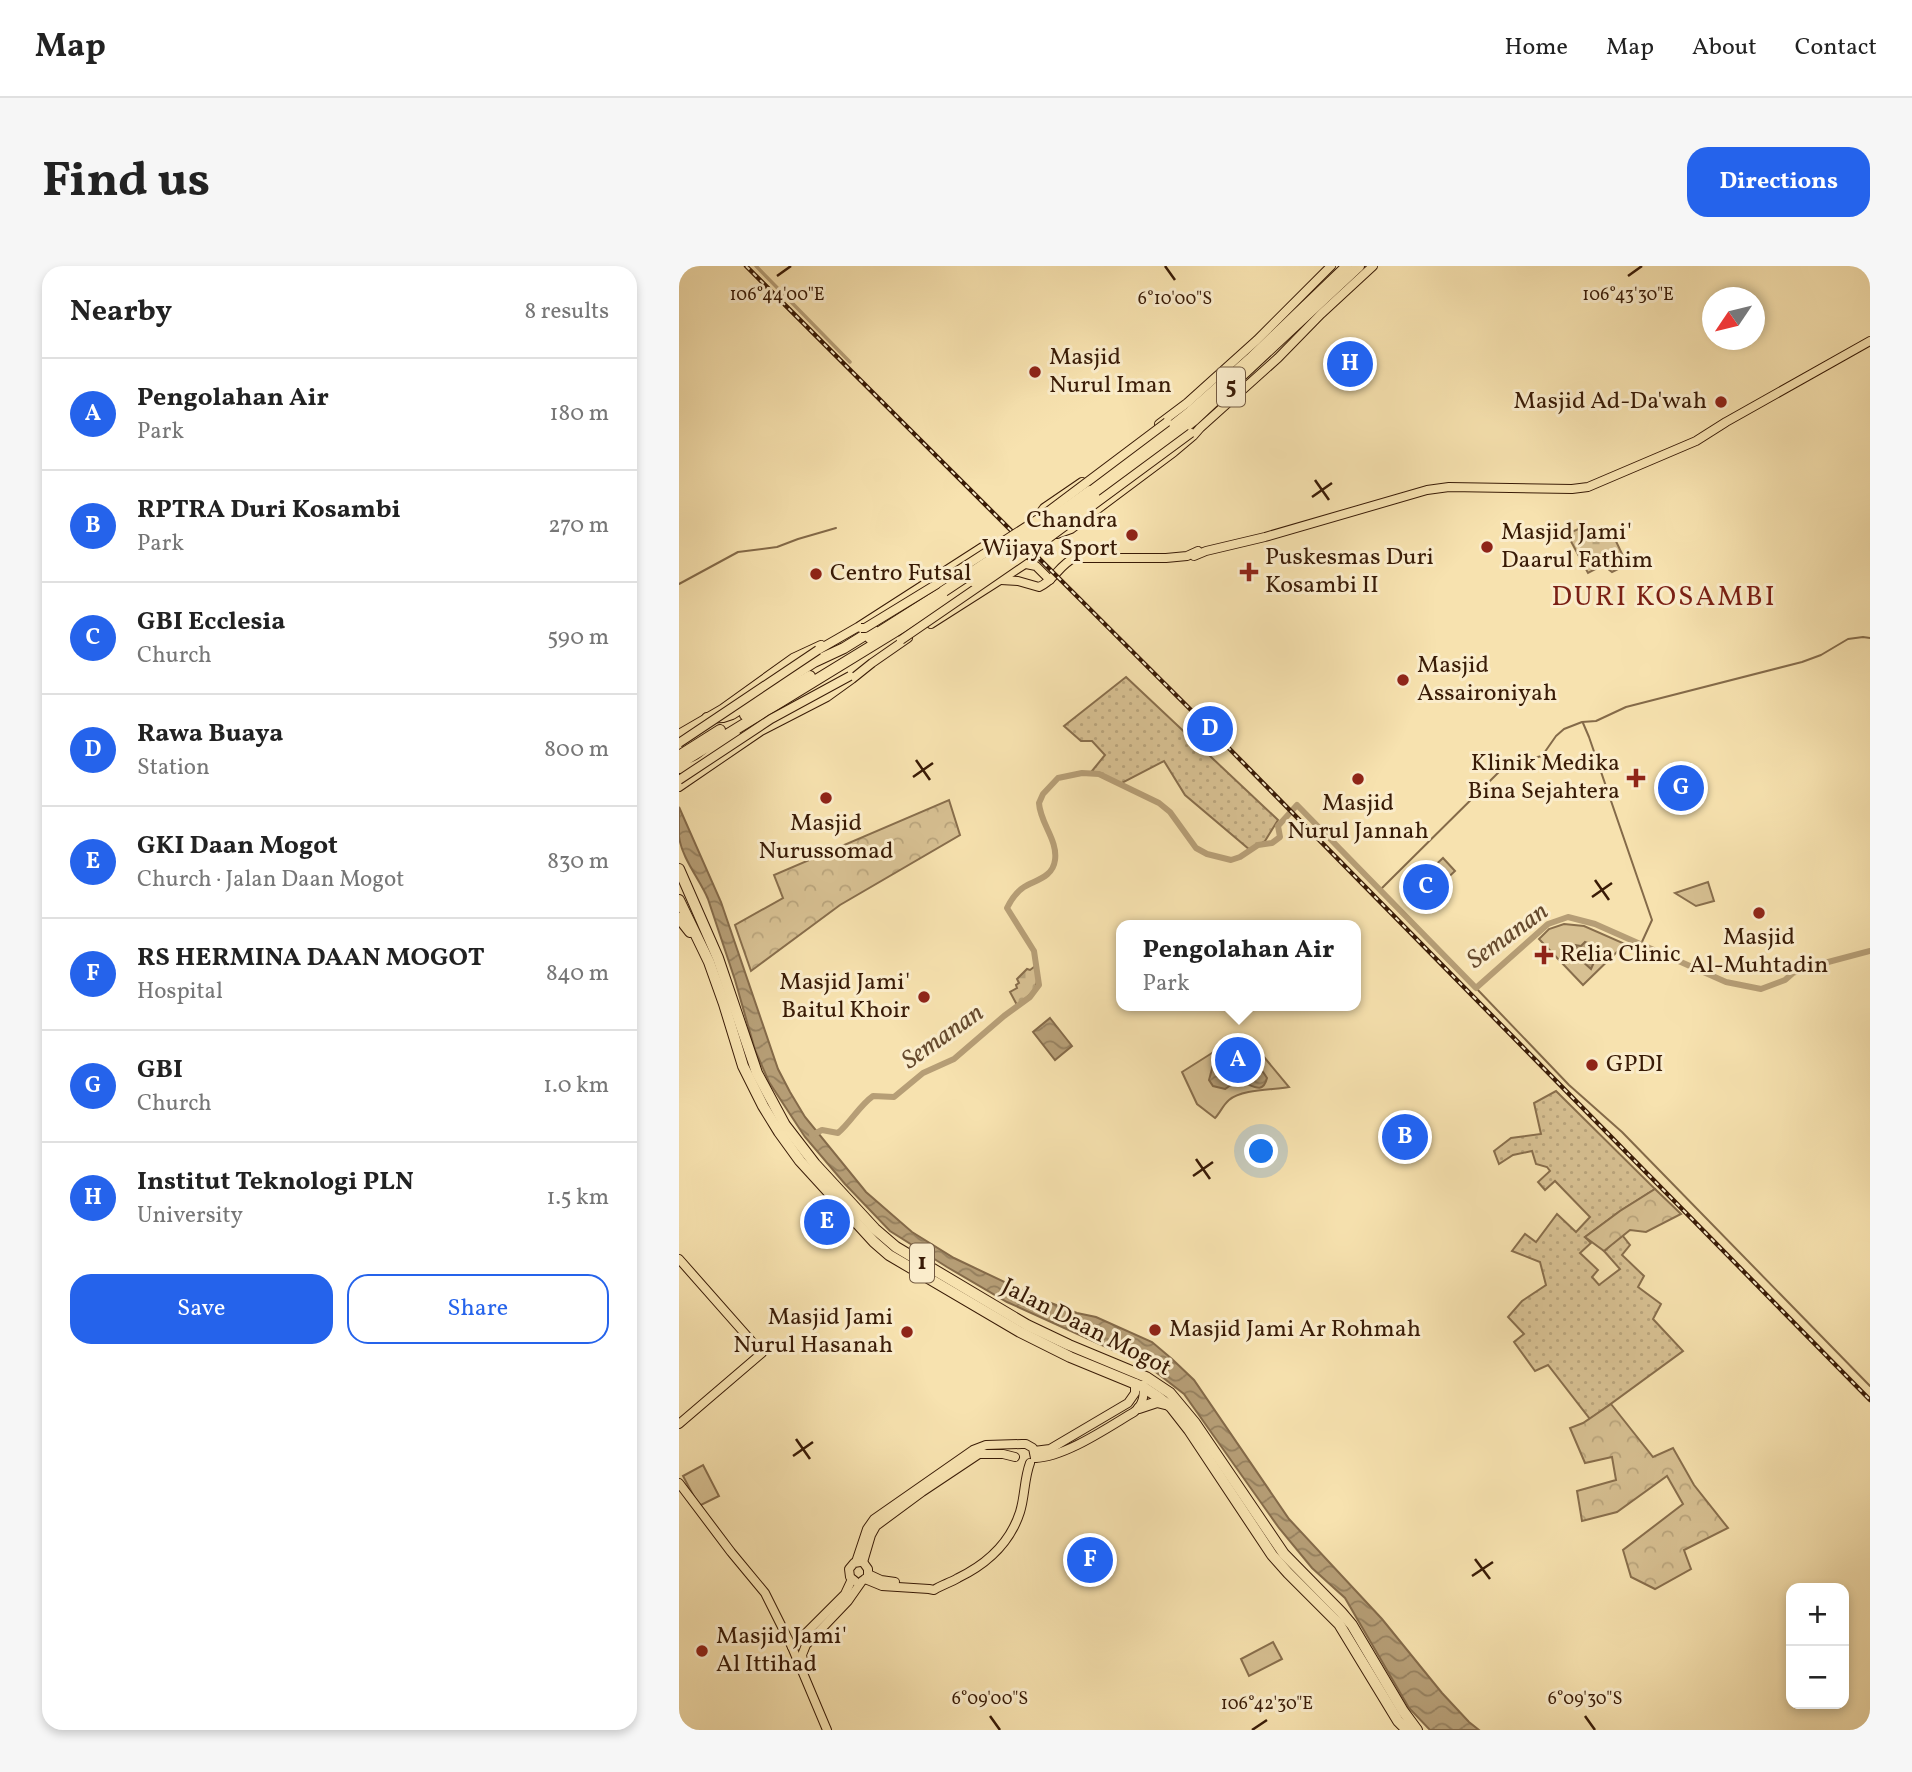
<!DOCTYPE html>
<html lang="en">
<head>
<meta charset="utf-8">
<style>
	:root { --surface:#fff; --page:#f6f6f6; --text:#222; --muted:#767676; --line:#e0e0e0; --accent:#2563eb }
	body { margin:0; font-family:Vollkorn,serif; background:var(--page); color:var(--text) }
	.controls { position:absolute; right:21px; bottom:21px; display:grid; overflow:hidden; border-radius:14px; box-shadow:0 4px 10px #0003 }
	.controls button { width:63px; height:63px; display:grid; place-items:center; padding:0; border:0; border-bottom:2px solid var(--line); background:var(--surface); color:var(--text); font:35px sans-serif }
	.compass { position:absolute; left:1023px; top:21px; width:63px; height:63px; border-radius:50%; background:var(--surface); box-shadow:0 4px 10px #0003; rotate:235deg }
	.you { position:absolute; left:583px; top:886px; width:24px; height:24px; margin:-18px; border:5px solid #fff; border-radius:50%; background:#1a73e8; box-shadow:0 0 0 10px #1a73e833 }
	.badge { display:grid; place-items:center; width:46px; height:46px; border-radius:50%; background:var(--accent); color:#fff; font-size:23px; font-weight:700 }
	.pin { position:absolute; translate:-50% -50%; border:4px solid #fff; box-shadow:0 2px 7px #0006 }
	.popup { position:absolute; left:437px; top:654px; width:245px; height:91px; box-sizing:border-box; display:grid; place-content:center; border-radius:14px; background:var(--surface); filter:drop-shadow(0 2px 5px #0005); font-size:23px; white-space:nowrap; color:var(--muted) }
	.popup b { font-size:26px; color:var(--text) }
	.popup::after { content:''; position:absolute; left:50%; top:100%; margin-left:-14px; border:14px solid transparent; border-top-color:var(--surface) }
	.list { margin:0; padding:0; list-style:none }
	h2 { display:flex; justify-content:space-between; align-items:center; height:91px; margin:0; padding:0 28px; font-size:30px }
	h2 small { font-size:23px; font-weight:400; color:var(--muted) }
	.list li { display:grid; grid-template-columns:46px 1fr auto; gap:21px; align-items:center; box-sizing:border-box; height:112px; padding:0 28px; border-top:2px solid var(--line) }
	.list b { display:block; font-size:26px; white-space:nowrap }
	.list p { margin:0; font-size:23px; white-space:nowrap; color:var(--muted) }
	.list em { font-size:23px; font-style:normal; color:var(--muted) }
	.actions { display:flex; gap:14px; padding:21px 28px }
	.actions a { flex:1; padding:16px 0; border:2px solid var(--accent); border-radius:21px; text-align:center; font-size:24px; color:var(--accent) }
	.actions .main { background:var(--accent); color:#fff }
	.map { position:relative; flex:none; width:1191px; height:1464px; overflow:hidden; border-radius:21px }
	header { display:flex; align-items:center; gap:42px; box-sizing:border-box; height:98px; padding:0 35px; background:var(--surface); border-bottom:2px solid var(--line) }
	header strong { font-size:33px }
	nav { display:flex; gap:38px; margin-inline-start:auto; font-size:24px }
	.intro { display:flex; align-items:center; justify-content:space-between; box-sizing:border-box; height:168px; padding:0 42px }
	h1 { margin:0; font-size:49px }
	.button { padding:18px 32px; border-radius:21px; background:var(--accent); color:#fff; font-size:24px; font-weight:700 }
	main { display:flex; gap:42px; padding:0 42px }
	aside { flex:1; background:var(--surface); border-radius:21px; box-shadow:0 4px 10px #0003 }
	.map>svg:first-child { display:block }
</style>
</head>
<body>
<header>
<strong>Map</strong>
<nav><a>Home</a><a>Map</a><a>About</a><a>Contact</a></nav>
</header>
<div class="intro"><h1>Find us</h1><a class="button">Directions</a></div>
<main>
<aside>
<h2>Nearby<small>8 results</small></h2>
<ul class="list">
<li><span class="badge">A</span><div><b>Pengolahan Air</b><p>Park</p></div><em>180 m</em></li>
<li><span class="badge">B</span><div><b>RPTRA Duri Kosambi</b><p>Park</p></div><em>270 m</em></li>
<li><span class="badge">C</span><div><b>GBI Ecclesia</b><p>Church</p></div><em>590 m</em></li>
<li><span class="badge">D</span><div><b>Rawa Buaya</b><p>Station</p></div><em>800 m</em></li>
<li><span class="badge">E</span><div><b>GKI Daan Mogot</b><p>Church · Jalan Daan Mogot</p></div><em>830 m</em></li>
<li><span class="badge">F</span><div><b>RS HERMINA DAAN MOGOT</b><p>Hospital</p></div><em>840 m</em></li>
<li><span class="badge">G</span><div><b>GBI</b><p>Church</p></div><em>1.0 km</em></li>
<li><span class="badge">H</span><div><b>Institut Teknologi PLN</b><p>University</p></div><em>1.5 km</em></li>
</ul>
<div class="actions"><a class="main">Save</a><a>Share</a></div>
</aside>
<div class="map">
<svg width="1191" height="1464" viewBox="0 0 1191 1464">
	<defs>
		<pattern id="grass-dots" width="8" height="8" patternUnits="userSpaceOnUse" patternTransform="scale(1.75)"><rect width="8" height="8" fill="#d7c092"/><path d="M2 2h.1M6 6h.1" fill="none" stroke="#b9a47c" stroke-width="1.8" stroke-linecap="round"/></pattern>
		<pattern id="forest-crowns" width="20" height="18" patternUnits="userSpaceOnUse" patternTransform="scale(1.75)"><rect width="20" height="18" fill="#d7c092"/><path d="M2 6a3 3 0 1 1 6 0M12 15a3 3 0 1 1 6 0" fill="none" stroke="#b9a47c"/></pattern>
		<pattern id="cemetery-stones" width="16" height="16" patternUnits="userSpaceOnUse" patternTransform="scale(1.75)"><rect width="16" height="16" fill="#d7c092"/><path d="M2 7V4a2 2 0 0 1 4 0v3zM10 15v-3a2 2 0 0 1 4 0v3z" fill="#b9a47c"/></pattern>
		<pattern id="water-waves" width="16" height="10" patternUnits="userSpaceOnUse" patternTransform="scale(1.75)"><rect width="16" height="10" fill="#b69e76"/><path d="M0 5q4-4 8 0t8 0" fill="none" stroke="#95805f"/></pattern>
	</defs>
	<rect width="100%" height="100%" fill="#f7e2af"/>
	<filter id="stains"><feTurbulence type="fractalNoise" baseFrequency=".00286" numOctaves="4"/><feColorMatrix values="0 0 0 0 .2 0 0 0 0 .09 0 0 0 0 .02 0 0 0 .5 -.17"/></filter>
	<radialGradient id="worn" r=".72"><stop offset=".6" stop-color="#630" stop-opacity="0"/><stop offset="1" stop-color="#630" stop-opacity=".3"/></radialGradient>
	<g fill="url(#grass-dots)" stroke="#886e4c" stroke-width="2">
		<path d="M447 411 599 554 586 575 571 584 506 529 485 495 441 518 413 505 426 489 413 475H402L385 460Z"/>
		<path d="M877 825 976 923 941 945 906 971 912 977 901 987 919 1004 913 1011 920 1019 941 1003 925 985 943 969 951 979 943 989 965 1010 959 1021 982 1038 974 1053 1004 1085 911 1153 869 1099 856 1105 835 1076 845 1068 829 1051 843 1035 867 1019 861 996 833 985 846 968 857 976 878 948 897 966 911 951 876 915 866 924 859 916 871 905 868 901 857 898 853 885 834 889 820 898 815 885 832 872 862 868 855 837Z"/>
	</g>
	<g fill="url(#forest-crowns)" stroke="#886e4c" stroke-width="2">
		<path d="M270 534 281 569 161 639 72 705 56 659 104 632 95 609Z"/>
		<path d="M976 923 1002 948 967 966 951 964 925 985 906 971 941 945Z"/>
		<path d="M932 1138 974 1191 994 1182 1015 1219 1049 1262 1005 1284 1012 1303 976 1323 952 1311 944 1284 1004 1238 988 1210 938 1246 903 1255 898 1225 937 1214 933 1191 906 1197 891 1162 904 1157Z"/>
	</g>
	<g fill="url(#cemetery-stones)" stroke="#886e4c" stroke-width="2">
		<path d="M906 260 920 268H928L931 271H935L945 292 942 295 945 300 933 306 924 299 909 307 888 268Z"/>
		<path d="M355 701H357C361 722 355 727 338 739L331 726 338 722 337 719 340 717 338 713 348 703 351 704Z"/>
	</g>
	<g fill="#d7c092" stroke="#886e4c" stroke-width="2">
		<path d="M764 592 776 605 763 617 751 604Z"/>
		<path d="M1029 616 1035 635 1017 640 996 627Z"/>
		<path d="M885 658 905 660 946 678 904 719 860 673 870 663Z"/>
		<path d="M570 773 610 821C594 824 563 823 550 834 544 839 541 847 536 852L518 838 503 806 552 775 560 778Z"/>
		<path d="M726 857 739 877 725 886 712 866Z"/>
		<path d="M24 1199 40 1230 20 1240 4 1210Z"/>
		<path d="M594 1376 603 1393 570 1410 562 1393Z"/>
	</g>
	<g fill="url(#water-waves)" stroke="#846a49" stroke-width="2">
		<path d="M0 541 42 636 99 803 111 826 126 851 187 926 233 966 275 992 359 1032 398 1047 417 1051 473 1076 493 1093 515 1114 610 1253 703 1353 763 1427 790 1456 800 1464H751L730 1442 666 1332 633 1302 600 1262 505 1128 469 1100 328 1036 268 1001 211 965 166 918 126 871 90 816 76 784 56 714 29 633C21 614 2 591 0 570 0 561 0 551 0 541Z"/>
		<path d="M906 676 909 677 911 683H918L924 688 923 693 916 694 912 703 903 695H907L910 691 908 687 905 685 902 689 896 679 902 680Z"/>
		<path d="M371 752 393 780 376 794 354 766Z"/>
		<path d="M552 791C568 791 580 798 588 812 583 833 568 813 557 816 553 817 550 821 546 823L534 820 530 814 534 799 543 794Z"/>
	</g>
	<g fill="none" stroke-linecap="round" stroke-linejoin="round">
		<g stroke="#846a49" stroke-width="2">
			<path d="M0 318 59 286 98 281 119 273 157 262"/>
			<path d="M904 457 910 471 973 654 962 678"/>
			<path d="M701 624 828 498 863 490 877 470 885 463 903 456 917 455 947 441 1123 396 1142 389 1169 373 1184 371 1191 372"/>
			<path d="M797 722 890 819 943 866 1191 1120"/>
		</g>
		<path stroke="#b69e76" stroke-width="3.5" d="M77 0 171 96"/>
		<path stroke="#b69e76" stroke-width="6" d="M133 869 143 864 159 867C172 856 180 840 194 830L215 831 244 807 275 793 325 750 351 731 360 719 355 685 328 642C332 634 337 626 345 621 357 614 374 611 376 594 379 574 361 557 360 537L364 528 379 512 403 507 420 508 480 537 491 546 517 582 528 588 552 594 561 591 579 579 593 577 601 571 599 560 618 539 797 722 869 658 889 651 916 658 1047 716 1082 723 1106 714 1114 707 1134 700 1191 685"/>
		<g stroke="#391b06" stroke-width="10">
			<g id="major">
				<path d="M480 158 508 137 578 74 652 0"/>
				<path d="M362 255V246L365 242 403 216"/>
				<path d="M373 267 378 268 392 263 495 186 514 170 521 162 599 92 642 48 694 0"/>
				<path d="M515 290 527 285 586 271 748 224 770 221 893 223 909 221 1017 175 1047 156 1191 75"/>
				<path d="M342 297 357 300 371 314"/>
				<path d="M322 314 339 315 360 321C375 315 380 299 395 292H487L508 290 519 285"/>
				<path d="M252 358 346 298"/>
				<path d="M139 384 179 361 305 280 320 281"/>
				<path d="M0 468 43 443 114 392 142 379"/>
				<path d="M0 521 82 465 148 431 173 413 193 397 229 372"/>
				<path d="M0 993 83 1087 0 1158"/>
				<path d="M355 1185 371 1183 449 1137 456 1127V1117"/>
				<path d="M356 1192C386 1191 428 1162 455 1146 463 1140 466 1130 464 1119"/>
				<path d="M0 1217 52 1286 86 1327 113 1381 148 1464"/>
				<path d="M177 1296 188 1263 195 1253 294 1184 307 1179 343 1178H347L354 1182 356 1192"/>
				<path d="M184 1296 192 1269 197 1260 243 1226 300 1188H324L336 1191"/>
				<path d="M189 1308 202 1314 216 1316"/>
				<path d="M186 1313 203 1320 250 1323 255 1324C262 1319 271 1317 279 1312 308 1298 331 1277 341 1246 346 1230 345 1213 351 1197"/>
				<path d="M176 1315 171 1311 170 1303 175 1297 181 1296"/>
				<path d="M113 1381 166 1328 173 1313"/>
				<path d="M125 1399 123 1389 127 1379 169 1335 183 1315 189 1311V1303L184 1296"/>
			</g>
		</g>
		<g stroke="#391b06" stroke-width="12">
			<g id="highway">
				<path d="M411 225 510 147 571 93 668 0"/>
				<path d="M416 232 515 154 680 0"/>
				<path d="M191 372 265 325"/>
				<path d="M66 449 131 410"/>
				<path d="M28 452 44 451 53 448 135 396 165 382 194 364"/>
				<path d="M0 490 41 464"/>
				<path d="M0 498 222 362 294 315"/>
				<path d="M0 502C23 506 39 480 56 469"/>
				<path d="M0 603 39 692 78 807 106 859 136 898 196 963 217 981 348 1059 390 1079 467 1111 491 1127 516 1157 605 1288 662 1346 673 1359 724 1445 738 1464"/>
				<path d="M0 634 30 696 45 738 64 800 84 840 100 866 121 895 195 976 210 989 341 1066 391 1091 464 1121 479 1131 492 1141 510 1164 593 1289 609 1307 660 1358 719 1455 728 1464"/>
				<path d="M0 652 11 666"/>
				<path d="M460 1142 478 1136 486 1138"/>
			</g>
		</g>
		<use href="#major" stroke="#f7e2af" stroke-width="8"/>
		<use href="#highway" stroke="#f7e2af" stroke-width="10"/>
		<g stroke="#391b06" stroke-width="4.5">
			<path id="rail" d="M67 0 530 462 1191 1134"/>
		</g>
		<use href="#rail" stroke="#faeccb" stroke-width="2" stroke-dasharray="5" stroke-linecap="butt"/>
		<g stroke="#391b06" stroke-width="10" stroke-linecap="butt">
			<g id="major-bridge">
				<path d="M182 362H186L258 318 359 253 488 156"/>
				<path d="M222 374 363 277 512 167"/>
				<path d="M0 477 139 384"/>
				<path d="M0 514 92 453 171 410"/>
			</g>
		</g>
		<g stroke="#391b06" stroke-width="12" stroke-linecap="butt">
			<g id="highway-bridge">
				<path d="M294 315 416 232"/>
				<path d="M265 325 361 261 411 225"/>
			</g>
		</g>
		<use href="#major-bridge" stroke="#f7e2af" stroke-width="8"/>
		<use href="#highway-bridge" stroke="#f7e2af" stroke-width="10"/>
	</g>
	<path fill="none" stroke="#391b06" stroke-width="2.5" d="M486 0 496 14M98 10 112 0M949 10 963 0M636 214 650 234M633 231 653 217M237 494 251 514M234 511 254 497M916 614 930 634M913 631 933 617M517 893 531 913M514 910 534 896M117 1173 131 1193M114 1190 134 1176M796 1293 811 1313M793 1310 814 1296M311 1450 321 1464M906 1450 916 1464M573 1464 588 1454"/>
	<g fill="#8f2418" stroke="#faeccb" stroke-width="2.5">
		<circle cx="356" cy="106" r="7"/>
		<circle cx="1042" cy="136" r="7"/>
		<circle cx="453" cy="269" r="7"/>
		<circle cx="808" cy="281" r="7"/>
		<path d="M566.5 295.5h7v7h7v7h-7v7h-7v-7h-7v-7h7z"/>
		<circle cx="137" cy="308" r="7"/>
		<circle cx="724" cy="414" r="7"/>
		<path d="M953.5 501.5h7v7h7v7h-7v7h-7v-7h-7v-7h7z"/>
		<circle cx="679" cy="513" r="7"/>
		<circle cx="147" cy="532" r="7"/>
		<circle cx="1080" cy="647" r="7"/>
		<path d="M861.5 678.5h7v7h7v7h-7v7h-7v-7h-7v-7h7z"/>
		<circle cx="245" cy="731" r="7"/>
		<circle cx="913" cy="799" r="7"/>
		<circle cx="476" cy="1064" r="7"/>
		<circle cx="228" cy="1066" r="7"/>
		<circle cx="23" cy="1385" r="7"/>
	</g>
	<g text-anchor="middle" dominant-baseline="central" stroke-width="6" stroke-linejoin="round" paint-order="stroke">
		<g fill="#faeccb" stroke="#735a41" stroke-width="2">
			<rect x="538" y="101.5" width="28" height="39" rx="5"/>
			<rect x="231" y="977.5" width="24" height="39" rx="5"/>
		</g>
		<g font-size="23" font-weight="bold" fill="#391b06">
			<text x="552" y="121">5</text>
			<text x="243" y="997">1</text>
		</g>
		<g font-size="24" fill="#391b06" stroke="#faeccb" text-anchor="start">
			<text x="370" y="92">Masjid<tspan x="370" dy="28">Nurul Iman</tspan></text>
			<text x="1028" y="136" text-anchor="end">Masjid Ad-Da'wah</text>
			<text x="439" y="255" text-anchor="end">Chandra<tspan x="439" dy="28">Wijaya Sport</tspan></text>
			<text x="822" y="267">Masjid Jami'<tspan x="822" dy="28">Daarul Fathim</tspan></text>
			<text x="586" y="292">Puskesmas Duri<tspan x="586" dy="28">Kosambi II</tspan></text>
			<text x="151" y="308">Centro Futsal</text>
			<text x="738" y="400">Masjid<tspan x="738" dy="28">Assaironiyah</tspan></text>
			<text x="941" y="498" text-anchor="end">Klinik Medika<tspan x="941" dy="28">Bina Sejahtera</tspan></text>
			<text x="679" y="538" text-anchor="middle">Masjid<tspan x="679" dy="28">Nurul Jannah</tspan></text>
			<text x="147" y="558" text-anchor="middle">Masjid<tspan x="147" dy="28">Nurussomad</tspan></text>
			<text x="1080" y="672" text-anchor="middle">Masjid<tspan x="1080" dy="28">Al-Muhtadin</tspan></text>
			<text x="881" y="689">Relia Clinic</text>
			<text x="231" y="717" text-anchor="end">Masjid Jami'<tspan x="231" dy="28">Baitul Khoir</tspan></text>
			<text x="927" y="799">GPDI</text>
			<text x="214" y="1052" text-anchor="end">Masjid Jami<tspan x="214" dy="28">Nurul Hasanah</tspan></text>
			<text x="490" y="1064">Masjid Jami Ar Rohmah</text>
			<text x="37" y="1371">Masjid Jami'<tspan x="37" dy="28">Al Ittihad</tspan></text>
		</g>
		<g font-size="24" fill="#391b06" stroke="#faeccb">
			<text transform="translate(407 1062) rotate(27)">Jalan Daan Mogot</text>
		</g>
		<g font-size="26" font-style="italic" fill="#65492d" stroke="#faeccb">
			<text transform="translate(829 670) rotate(-36)">Semanan</text>
			<text transform="translate(264 771) rotate(-35)">Semanan</text>
		</g>
		<g font-size="28" letter-spacing="2" fill="#7a1f14" stroke="#faeccb">
			<text x="985" y="331">DURI KOSAMBI</text>
		</g>
	</g>
	<g font-size="18" text-anchor="middle" fill="#391b06" stroke="#faeccb" stroke-width="6" stroke-linejoin="round" paint-order="stroke">
		<text x="98" y="34">106°44'00"E</text>
		<text x="949" y="34">106°43'30"E</text>
		<text x="496" y="38">6°10'00"S</text>
		<text x="311" y="1438">6°09'00"S</text>
		<text x="906" y="1438">6°09'30"S</text>
		<text x="588" y="1443">106°42'30"E</text>
	</g>
	<rect width="100%" height="100%" filter="url(#stains)"/>
	<rect width="100%" height="100%" fill="url(#worn)"/>
</svg>
<div class="controls">
<button>+</button>
<button>−</button>
</div>
<svg class="compass" viewBox="-18 -18 36 36"><path d="M0-13l5 13h-10z" fill="#e53935"/><path d="M0 13l5-13h-10z" fill="#767676"/></svg>
<div class="you"></div>
<div class="pin badge" style="left:559px;top:794px">A</div>
<div class="popup"><b>Pengolahan Air</b>Park</div>
<div class="pin badge" style="left:726px;top:871px">B</div>
<div class="pin badge" style="left:747px;top:621px">C</div>
<div class="pin badge" style="left:531px;top:463px">D</div>
<div class="pin badge" style="left:148px;top:956px">E</div>
<div class="pin badge" style="left:411px;top:1294px">F</div>
<div class="pin badge" style="left:1002px;top:522px">G</div>
<div class="pin badge" style="left:671px;top:98px">H</div>
</div>
</main>
</body>
</html>
